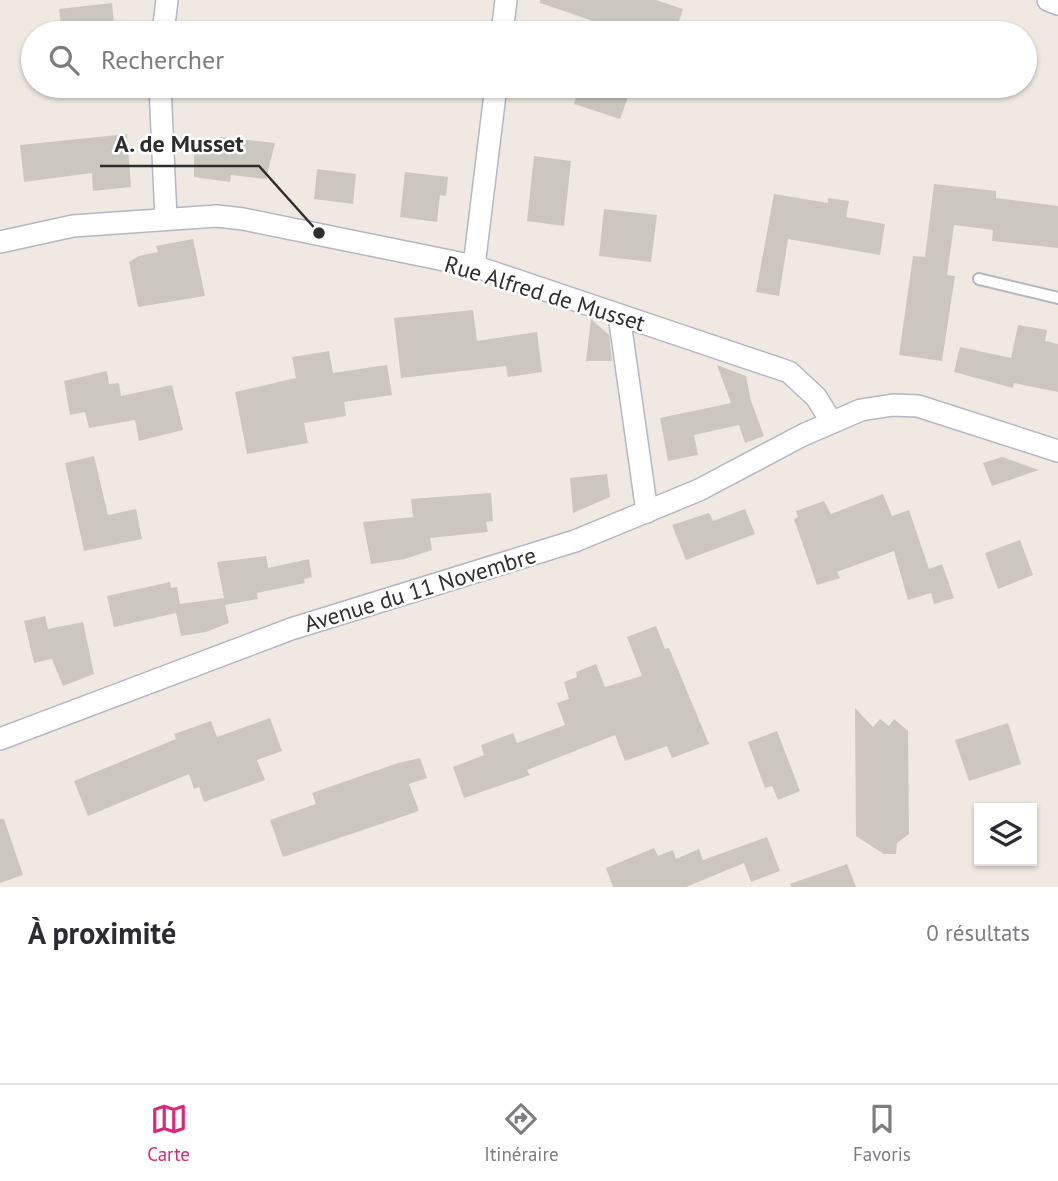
<!DOCTYPE html>
<html lang="fr">
<head>
<meta charset="utf-8">
<style>
	:root { --surface:#fff; --page:#f7f7f7; --text:#2b2b33; --muted:#7c7c81; --line:#e1e1e2; --accent:#db2777 }
	body { margin:0; font-family:"PT Sans",sans-serif; background:var(--page); color:var(--text) }
	.controls { position:absolute; right:21px; bottom:21px; display:grid; overflow:hidden; border-radius:0px; box-shadow:0 2px 5px #0004 }
	.controls button { width:63px; height:63px; display:grid; place-items:center; padding:0; border:0; border-bottom:2px solid var(--line); background:var(--surface); color:var(--text); font:35px sans-serif }
	.list { margin:0; padding:0; list-style:none }
	h2 { display:flex; justify-content:space-between; align-items:center; height:91px; margin:0; padding:0 28px; font-size:30px }
	h2 small { font-size:23px; font-weight:400; color:var(--muted) }
	.icon { flex:none; width:38px; height:38px; fill:none; stroke:currentColor; stroke-width:2; stroke-linecap:round; stroke-linejoin:round }
	.map { position:relative; flex:none; width:1058px; height:887px; overflow:hidden }
	.search { position:absolute; background:var(--surface); box-shadow:0 2px 5px #0004; left:21px; right:21px; top:21px; height:77px; display:flex; align-items:center; gap:18px; box-sizing:border-box; padding:0 24px; border-radius:38px; color:var(--muted); font-size:26px }
	.sheet { height:196px; background:var(--surface) }
	nav { display:flex; justify-content:space-around; align-items:center; box-sizing:border-box; height:98px; border-top:2px solid var(--line); background:var(--surface); font-size:19px; color:var(--muted) }
	nav a { display:grid; justify-items:center; gap:4px }
	nav .on { color:var(--accent) }
	.map>svg:first-child { display:block }
</style>
</head>
<body>
<div class="map">
<svg width="1058" height="887" viewBox="0 0 1058 887">
	<rect width="100%" height="100%" fill="#efe9e1"/>
	<g fill="#cbc7bf">
		<path d="M540 0H656L683 9 675 33H629L540 3Z"/>
		<path d="M112 3 115 33H62L59 9Z"/>
		<path d="M580 86H632L620 119 574 104Z"/>
		<path d="M127 134 131 187 93 191 92 173 24 182 20 145Z"/>
		<path d="M219 137 275 143 266 179 231 175 230 182 194 177V141L218 144Z"/>
		<path d="M534 156 571 161 564 226 527 221Z"/>
		<path d="M317 169 356 174 353 204 314 199Z"/>
		<path d="M405 172 448 177 446 196 440 195 437 222 400 217Z"/>
		<path d="M934 184 996 191V198L1058 206V248L992 241 993 230 954 225 947 275 955 276 942 361 899 355 913 256 925 257Z"/>
		<path d="M774 194 828 203V198L849 201 846 217 885 224 880 255 788 239 779 296 756 292Z"/>
		<path d="M604 209 657 215 651 262 599 256Z"/>
		<path d="M193 239 205 296 138 307 129 262 139 256 158 252 156 246Z"/>
		<path d="M473 310 477 341 537 332 542 372 508 377 506 366 401 378 394 318Z"/>
		<path d="M591 319 609 335 612 361H586Z"/>
		<path d="M1018 325 1047 330 1045 341 1058 344V392L1014 383 1013 388 954 372 960 347 1011 358Z"/>
		<path d="M329 351 333 373 387 365 392 395 344 402 346 416 304 423 308 443 247 454 235 392 296 378 292 357Z"/>
		<path d="M717 365 746 376 751 401 764 436 745 443 739 425 694 435 698 455 668 461 660 418 731 403Z"/>
		<path d="M107 371 109 384 119 383 121 396 172 385 183 430 139 441 135 420 89 428 85 412 70 415 64 381Z"/>
		<path d="M94 456 108 515 136 509 142 539 84 551 65 463Z"/>
		<path d="M1002 457 1039 470 992 486 983 463Z"/>
		<path d="M607 474 610 497 573 513 570 478Z"/>
		<path d="M491 493 493 521 486 522 488 532 430 538 432 550 405 559 371 564 363 522 413 517 411 499Z"/>
		<path d="M883 494 892 516 909 510 929 569 942 564 954 598 934 604 931 593 908 600 894 551 837 572 840 578 817 585 794 519 798 517 796 511 824 501 831 514Z"/>
		<path d="M745 509 755 534 686 560 672 525 709 513 713 521Z"/>
		<path d="M1020 540 1033 575 998 589 985 553Z"/>
		<path d="M266 556 268 568 309 559 312 577 304 579 305 583 257 593 258 599 225 605 229 623 206 632 181 636 176 613 114 627 107 596 170 582 171 588 177 587 180 604 224 598 217 562Z"/>
		<path d="M45 616 48 629 83 622 94 674 63 686 52 659 34 663 24 621Z"/>
		<path d="M656 626 665 649 669 648 709 744 672 758 667 746 625 761 615 735 527 770 530 775 464 798 453 767 484 755 481 745 513 733 517 743 565 725 557 703 569 699 564 682 577 677 576 672 596 664 605 687 642 676 627 637Z"/>
		<path d="M855 708 873 727 880 719 889 726 894 719 908 731 909 834 897 843 896 854H884L856 836Z"/>
		<path d="M270 718 282 751 257 760 265 780 204 802 199 787 194 789 189 774 88 816 74 781 176 739 174 734 211 721 217 737Z"/>
		<path d="M1008 723 1021 764 969 781 955 740Z"/>
		<path d="M777 731 800 791 778 800 772 786 765 788 748 742Z"/>
		<path d="M420 758 427 778 409 784 419 811 283 857 270 820 316 804 312 793 398 763Z"/>
		<path d="M0 819H4L23 875 0 883Z"/>
		<path d="M767 837 780 871 751 882 744 863 686 887H613L606 868 654 848 658 856 673 850 676 859 699 849 703 860Z"/>
		<path d="M847 864 856 887H791L790 884Z"/>
	</g>
	<g fill="none" stroke-linecap="round" stroke-linejoin="round">
		<g stroke="#b4b7c1" stroke-width="14">
			<path id="service" d="M979 279 1058 298"/>
		</g>
		<g stroke="#b4b7c1" stroke-width="24">
			<g id="minor">
				<path d="M1048 0 1058 4"/>
				<path d="M163 33 167 0"/>
				<path d="M502 33 506 0"/>
				<path d="M160 86 166 219"/>
				<path d="M0 242 73 226 217 216 243 219 474 266 789 372 816 397 831 421"/>
				<path d="M474 266 496 86"/>
				<path d="M619 315 647 512"/>
				<path d="M0 739 291 629 575 541 699 490 803 435 861 410 893 405 918 406 1058 451"/>
			</g>
		</g>
		<use href="#service" stroke="#fff" stroke-width="10"/>
		<use href="#minor" stroke="#fff" stroke-width="21"/>
	</g>
	<g text-anchor="middle" dominant-baseline="central" stroke-width="5" stroke-linejoin="round" paint-order="stroke">
		<g font-size="23" fill="#2e2e2e" stroke="#fff">
			<text transform="translate(545 293) rotate(17)">Rue Alfred de Musset</text>
			<text transform="translate(420 589) rotate(-17)">Avenue du 11 Novembre</text>
		</g>
	</g>
	<path fill="none" stroke="#2e2e2e" stroke-width="2.5" d="M319 233L259 166H100"/>
	<circle fill="#2e2e2e" stroke="#fff" stroke-width="2.5" cx="319" cy="233" r="7"/>
	<g font-size="24" text-anchor="middle" font-weight="bold" fill="#2e2e2e" stroke="#fff" stroke-width="5" stroke-linejoin="round" paint-order="stroke">
		<text x="179" y="152">A. de Musset</text>
	</g>
</svg>
<div class="controls">
<button><svg class="icon" aria-label="layers" viewBox="0 0 24 24"><path d="M12 4l9 5-9 5-9-5zM3 14l9 5 9-5"/></svg></button>
</div>
<div class="search"><svg class="icon" aria-label="search" viewBox="0 0 24 24"><circle cx="10" cy="10" r="6"/><path d="M15 15l6 6"/></svg>Rechercher</div>
</div>
<section class="sheet">
<h2>À proximité<small>0 résultats</small></h2>
<ul class="list">
</ul>
</section>
<nav>
<a class="on"><svg class="icon" aria-label="map" viewBox="0 0 24 24"><path d="M3 6l6-2 6 2 6-2v14l-6 2-6-2-6 2zM9 4v14M15 6v14"/></svg>Carte</a>
<a><svg class="icon" aria-label="directions" viewBox="0 0 24 24"><path d="M12 3l9 9-9 9-9-9zM9 14v-3h6M13 9l2 2-2 2"/></svg>Itinéraire</a>
<a><svg class="icon" aria-label="saved" viewBox="0 0 24 24"><path d="M7 4h10v16l-5-4-5 4z"/></svg>Favoris</a>
</nav>
</body>
</html>
